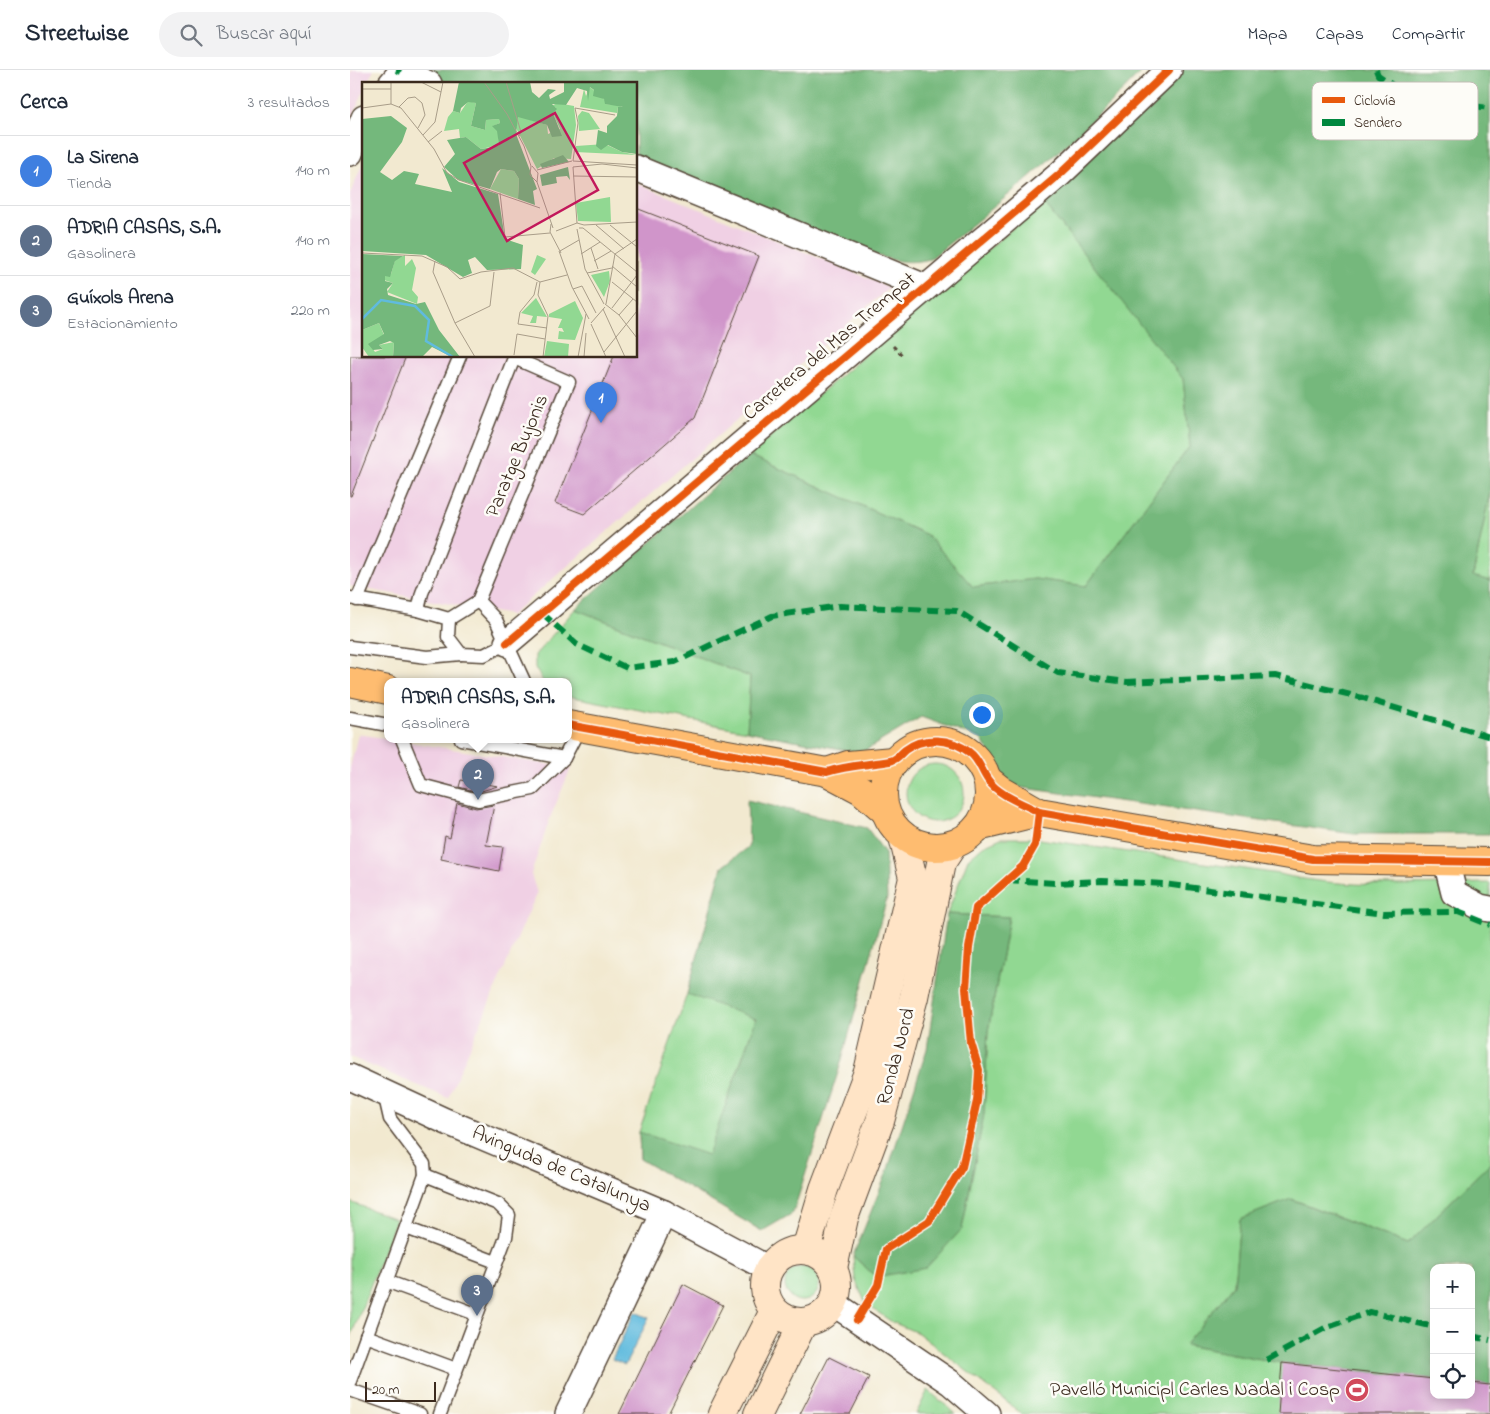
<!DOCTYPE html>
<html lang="es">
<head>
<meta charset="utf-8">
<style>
	:root { --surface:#fff; --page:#f2f2f3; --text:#1f2937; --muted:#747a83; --line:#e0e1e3; --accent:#1a73e8 }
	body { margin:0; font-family:"Indie Flower",sans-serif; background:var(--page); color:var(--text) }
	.controls { position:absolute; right:15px; bottom:15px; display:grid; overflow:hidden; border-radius:10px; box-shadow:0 2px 12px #0003 }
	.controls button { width:45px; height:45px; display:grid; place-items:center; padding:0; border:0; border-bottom:1px solid var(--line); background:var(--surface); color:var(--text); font:25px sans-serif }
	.scale { position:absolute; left:15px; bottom:12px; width:71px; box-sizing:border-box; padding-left:5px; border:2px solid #3b2a1e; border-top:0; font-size:14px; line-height:18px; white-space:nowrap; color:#3b2a1e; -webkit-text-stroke:4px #fdfcf7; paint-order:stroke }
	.you { position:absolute; left:631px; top:644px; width:18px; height:18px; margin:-12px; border:4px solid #fff; border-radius:50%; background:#1a73e8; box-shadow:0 0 0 8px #1a73e833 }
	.badge { display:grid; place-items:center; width:32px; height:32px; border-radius:50%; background:var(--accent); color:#fff; font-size:16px; font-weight:700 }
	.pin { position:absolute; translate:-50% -41px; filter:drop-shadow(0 1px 2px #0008) }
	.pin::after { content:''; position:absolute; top:26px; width:18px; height:15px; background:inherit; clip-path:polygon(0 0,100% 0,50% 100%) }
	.popup { position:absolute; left:34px; top:608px; width:188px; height:65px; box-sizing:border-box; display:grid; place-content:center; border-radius:10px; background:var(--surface); filter:drop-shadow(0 1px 4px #0005); font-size:16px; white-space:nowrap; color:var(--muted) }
	.popup b { font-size:19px; color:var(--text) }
	.popup::after { content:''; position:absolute; left:50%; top:100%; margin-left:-10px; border:10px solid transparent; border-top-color:var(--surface) }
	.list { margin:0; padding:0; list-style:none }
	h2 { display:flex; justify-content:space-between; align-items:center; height:65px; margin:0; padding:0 20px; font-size:21px }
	h2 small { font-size:16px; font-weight:400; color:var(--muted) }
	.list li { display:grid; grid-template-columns:32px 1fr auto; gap:15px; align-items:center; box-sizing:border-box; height:70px; padding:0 20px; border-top:1px solid var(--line) }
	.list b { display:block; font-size:19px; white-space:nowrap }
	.list p { margin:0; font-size:16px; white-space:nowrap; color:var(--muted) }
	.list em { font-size:16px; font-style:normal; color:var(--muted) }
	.icon { flex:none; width:28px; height:28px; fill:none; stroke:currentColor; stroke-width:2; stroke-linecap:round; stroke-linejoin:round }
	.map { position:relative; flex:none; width:1140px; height:1344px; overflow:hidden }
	header { display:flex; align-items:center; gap:30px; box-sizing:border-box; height:70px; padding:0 25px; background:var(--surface); border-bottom:1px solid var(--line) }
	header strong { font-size:24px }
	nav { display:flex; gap:28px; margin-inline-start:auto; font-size:18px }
	.search { width:350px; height:45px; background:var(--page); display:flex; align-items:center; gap:12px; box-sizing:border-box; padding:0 18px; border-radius:28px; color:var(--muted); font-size:19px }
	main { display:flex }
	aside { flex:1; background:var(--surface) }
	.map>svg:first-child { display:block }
</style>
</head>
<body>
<header>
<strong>Streetwise</strong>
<div class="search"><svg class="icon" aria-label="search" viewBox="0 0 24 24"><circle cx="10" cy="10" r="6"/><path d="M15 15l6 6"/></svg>Buscar aquí</div>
<nav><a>Mapa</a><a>Capas</a><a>Compartir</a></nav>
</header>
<main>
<aside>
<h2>Cerca<small>3 resultados</small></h2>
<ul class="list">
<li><span class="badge" style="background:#3f7fe0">1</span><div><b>La Sirena</b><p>Tienda</p></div><em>140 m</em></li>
<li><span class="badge" style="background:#5c6f8a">2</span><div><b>ADRIA CASAS, S.A.</b><p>Gasolinera</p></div><em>140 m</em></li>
<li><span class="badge" style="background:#5c6f8a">3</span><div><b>Guíxols Arena</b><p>Estacionamiento</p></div><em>220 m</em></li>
</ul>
</aside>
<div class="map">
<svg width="1140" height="1344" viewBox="0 0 1140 1344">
	<rect width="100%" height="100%" fill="#fdfcf7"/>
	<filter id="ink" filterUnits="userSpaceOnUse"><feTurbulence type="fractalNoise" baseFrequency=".02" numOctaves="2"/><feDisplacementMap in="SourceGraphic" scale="10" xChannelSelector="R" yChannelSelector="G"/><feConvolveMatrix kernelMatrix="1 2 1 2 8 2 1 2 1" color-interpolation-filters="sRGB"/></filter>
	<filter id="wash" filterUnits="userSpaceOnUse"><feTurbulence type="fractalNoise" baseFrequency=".0096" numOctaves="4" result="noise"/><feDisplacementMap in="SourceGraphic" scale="20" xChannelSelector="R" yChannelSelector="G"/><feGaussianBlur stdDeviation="1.12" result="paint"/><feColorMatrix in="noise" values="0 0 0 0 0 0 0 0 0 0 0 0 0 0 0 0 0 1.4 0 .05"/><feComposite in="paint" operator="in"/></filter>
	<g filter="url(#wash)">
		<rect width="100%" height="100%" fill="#f2e9d0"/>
		<g fill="#f0d0e4">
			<path d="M3 0H24L16 14H14V20L0 54V3Z"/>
			<path d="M14 90V286H286V113L540 217 161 545 0 516V124Z"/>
			<path d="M8 664 221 698 200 748 181 804 187 823 98 1028 0 987V698Z"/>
		</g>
		<g fill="#91d892" stroke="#668158">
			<path d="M693 132 833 308 840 376 736 516 685 509 623 517 577 465 399 385Z"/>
			<path d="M1140 422V511L1123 507Z"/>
			<path d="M225 539 400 607 397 661 218 626V611H193L185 598V585Z"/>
			<circle cx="585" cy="723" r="29"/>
			<path d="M651 768H683L929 804C995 820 1072 814 1140 813V1093L1058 1174 942 1129 890 1149 884 1215 835 1275 932 1293 1084 1309V1325L1140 1344H672L568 1263 542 1252 516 1234 505 1209 503 1186 526 1207 612 1159 634 1044 638 961 659 847 597 844 618 789 633 776Z"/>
			<path d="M372 797 404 885 406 948 376 1034 412 1161 290 1089 289 1062 337 924Z"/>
			<path d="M0 1132 46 1149 0 1269Z"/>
			<circle cx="452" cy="1214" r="17"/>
			<path d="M578 1320 606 1344H566Z"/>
		</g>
		<g fill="#74b87c" stroke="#58714d">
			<path d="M65 0H793C727 69 655 129 580 189 556 195 540 190 517 182L286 89V14H100Z"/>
			<path d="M824 0H1140V422L1123 506 1140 511V764H1004L660 716 631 669 571 647 511 683 397 661 400 607 225 539 399 385 577 465 623 517 685 509 736 516 840 376 833 309 693 132Z"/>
			<path d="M397 730 517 758 535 783 537 828 490 996 443 1143 412 1161 290 1089 289 1062 358 1085 406 949 337 924 372 797 399 776Z"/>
			<path d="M597 844 659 847 638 961 634 1044 612 1159 576 1198 526 1207 503 1186 537 1102 577 979Z"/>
			<path d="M1140 1093V1315L1121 1313V1198H1084V1309L932 1293 835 1275 884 1215 890 1149 941 1129 1058 1174Z"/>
		</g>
		<path fill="#60bbde" stroke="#4e727e" d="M285 1242 299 1248 275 1295 262 1289Z"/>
		<g id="blocks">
			<g fill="#d095ca">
				<path d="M286 138 409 186 345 348 234 444 205 433 264 286H286Z"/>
				<path d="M0 286H56L1 426H0Z"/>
				<path d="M111 710 148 716 128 722 109 717Z"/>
				<path d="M107 733 126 738 144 735 136 775 153 777 149 801 91 789 95 766 100 768Z"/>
				<path d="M333 1214 373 1235 318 1344H269Z"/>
				<path d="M479 1287 519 1307 500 1344H450Z"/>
				<path d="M932 1293 1084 1309V1325H1121V1313L1140 1315V1344H928Z"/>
			</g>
		</g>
	</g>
	<g filter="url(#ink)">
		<use href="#blocks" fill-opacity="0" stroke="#564739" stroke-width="1"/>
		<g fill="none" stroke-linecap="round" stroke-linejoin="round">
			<g stroke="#564739" stroke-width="15">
				<g id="lane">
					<path d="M0 528 68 540 99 549 98 567 111 584 134 585 157 573"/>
					<path d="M7 530 110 286"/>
					<path d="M68 540 72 523 164 288 219 312 128 531 146 550 174 611"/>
					<path d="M99 549 128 531"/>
					<path d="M0 577 77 587 111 584"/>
					<path d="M0 648 38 655"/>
					<path d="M52 669 71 715 128 730 183 719 214 688"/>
					<path d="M111 669 214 688 230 657"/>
					<path d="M75 1105 148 1134 159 1145 156 1167 90 1344"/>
					<path d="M56 1158 146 1192"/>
					<path d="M36 1211 126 1244"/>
					<path d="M16 1266 106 1299"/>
					<path d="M0 1311 75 1105 74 1094 40 1049 34 1023"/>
					<path d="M0 1320 70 1344"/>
				</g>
			</g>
			<g stroke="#564739" stroke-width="28">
				<g id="street">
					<path d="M41 14 51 2 79 14"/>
					<path d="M0 83 14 48"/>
					<path d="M286 98 575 217"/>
					<path d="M157 573 710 104 819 0"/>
					<path d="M1096 791 1104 823 1130 837 1140 839"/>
					<path d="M0 1007 95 1051 314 1143 419 1199"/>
					<path d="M483 1233 601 1313 637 1344"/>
					<path d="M218 1344 314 1143"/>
				</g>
			</g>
			<g stroke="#564739" stroke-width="30">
				<g id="secondary">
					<path d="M456 1179 474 1119 518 1002 563 808 553 767"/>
					<circle cx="451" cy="1216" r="36"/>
					<path d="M483 1198 494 1148 530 1051 564 927 591 793 603 775"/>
					<path d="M372 1344 424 1241"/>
					<path d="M408 1344 453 1253"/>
				</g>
			</g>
			<g stroke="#564739" stroke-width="30">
				<g id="primary">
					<path d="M0 612 38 620"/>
					<path d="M218 655 477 702 511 720 534 740"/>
					<circle cx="586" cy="724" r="53"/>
					<path d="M477 702 498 695 543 691"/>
					<path d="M638 710 652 721 689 742 963 789 1140 792"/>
					<path d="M628 757 689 742"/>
				</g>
			</g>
			<path stroke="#564739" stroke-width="3" stroke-dasharray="4 4" stroke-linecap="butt" d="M543 276 553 286"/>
			<use href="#lane" stroke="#fff" stroke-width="12"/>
			<use href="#street" stroke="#fff" stroke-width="25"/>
			<use href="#secondary" stroke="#ffe4c6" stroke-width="28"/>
			<use href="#primary" stroke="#febc70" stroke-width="28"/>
			<g stroke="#00873e" stroke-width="6" stroke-dasharray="12 6" stroke-linecap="butt">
				<path d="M46 0 51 2"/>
				<path d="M1026 0 1028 5 1062 29 1140 38"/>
				<path d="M192 543 226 574 277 598 325 592 422 546 490 536 607 541 708 603 777 612 925 606 1013 628 1140 667"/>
				<path d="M657 810 706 813 752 811 814 814 1034 843 1108 842 1140 855"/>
				<path d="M1121 1266 1140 1270"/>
				<path d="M917 1290 975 1258 1020 1242 1084 1257"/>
			</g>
			<g stroke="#fdfcf7" stroke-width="11">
				<g id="cycleway">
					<path d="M157 573 710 104 819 0"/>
					<path d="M218 655 477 702C498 695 518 695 540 691 547 690 550 684 555 680 573 666 601 668 619 682 629 689 631 700 638 710 648 725 674 734 689 742L963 789 1140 792"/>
					<path d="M507 1250 528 1215 536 1179 579 1151 612 1097 627 1031 629 1000 621 973 616 919 619 878 626 838 673 796 685 775 689 742"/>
				</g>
			</g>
			<use href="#cycleway" stroke="#e8590c" stroke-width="8"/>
		</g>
	</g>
	<defs>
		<g id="stadium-disc" transform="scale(1.25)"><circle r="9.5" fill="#d1495b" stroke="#fdfcf7"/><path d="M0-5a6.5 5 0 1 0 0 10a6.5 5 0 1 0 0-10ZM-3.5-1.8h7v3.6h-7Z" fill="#fff"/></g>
	</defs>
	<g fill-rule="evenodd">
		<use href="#stadium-disc" x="1007" y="1320"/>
	</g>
	<g text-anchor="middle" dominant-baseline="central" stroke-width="5" stroke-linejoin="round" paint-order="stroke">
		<g font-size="20" fill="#3b2a1e" stroke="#fdfcf7">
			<text transform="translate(480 277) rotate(-40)">Carretera del Mas Trempat</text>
			<text transform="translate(168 386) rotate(-67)">Paratge Bujonis</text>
			<text transform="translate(547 987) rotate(-75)">Ronda Nord</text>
			<text transform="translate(211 1100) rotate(23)">Avinguda de Catalunya</text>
		</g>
		<g font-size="20" fill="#3b2a1e" stroke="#fdfcf7" text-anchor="end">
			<text x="990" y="1320">Pavelló Municipl Carles Nadal i Cosp</text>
		</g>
	</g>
	<g transform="translate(12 12)">
		<rect width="275" height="275" fill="#f2e9d0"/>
		<path d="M228 5 243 18V22L257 23 261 26 256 25 255 31 218 25 222 7 224 14ZM106 19 114 21 109 44 123 48 124 38 137 37 138 41 131 44 136 49 137 63 119 67 104 55 98 56 97 47 82 49 86 35 91 29 98 31ZM195 21 212 24 214 43 209 77 192 76 175 87 154 46 156 34 185 43 186 52 198 47 191 31 194 26 190 24ZM220 29 227 31 238 47 217 49 216 34ZM243 62 260 70 275 73 213 70 214 64ZM139 87 152 89 157 97 156 117 128 107ZM248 115 249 140 216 139 214 121ZM43 173V184L50 177 54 186 50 208 56 215 55 222 25 210 31 201 22 198 23 194 29 192 33 178ZM175 173 184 177 173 193 169 190ZM247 189 248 199 242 215 229 193ZM174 216 185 235 175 234 174 241H168L171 234 159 231ZM213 219 221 236 213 258 196 257 197 249 202 250 200 246H196L200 237 187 235V232ZM17 241 22 253 8 263 13 270 21 267 17 263 32 260 31 275H7L0 265V248ZM185 259 207 262 206 275H182Z" fill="#91d892"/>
		<path d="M97 0H168L170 10 177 16 186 7 194 8 187 13 188 17 202 10V0H275V72L260 70 246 63 239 68 234 64 236 48 245 51V44L255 34 256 25H261L243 22 242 17 231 14 232 8 228 5 226 19 225 9 215 6 204 23 190 22 195 27 191 31 200 54 190 55 185 43 156 35 154 52 175 107 171 109 173 123 156 117 157 97 152 89 139 87 135 90 128 107 96 98 82 85 93 72 85 58 104 55 119 67 131 65 137 63 135 49 130 44 138 41 137 37 124 38 123 48 109 44 114 21 106 20 99 26 98 31 91 29ZM29 34 45 46 40 60 18 90 30 98 42 89 57 92 53 102 90 110 80 86 97 100 136 112 143 157 161 163 159 187 125 188 113 175 106 178 110 191 101 195 64 173 0 169V37ZM201 73 207 80 180 86 178 82ZM206 85 208 98 205 94 194 95 195 101 180 104 178 93ZM0 172 41 174 33 179 28 195 23 194V199L31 201 25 207 26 213 54 222 63 220 77 248 98 275H90L70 265 61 274 31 275 32 261 28 259 17 263 21 267 11 268 6 262 22 252 17 241 0 248Z" fill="#74b87c"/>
		<path fill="none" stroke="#60bbde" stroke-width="2.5" d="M0 237 19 218 53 224 67 238 64 259 91 275"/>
		<path fill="none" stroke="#a99d89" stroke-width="1" d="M59 0 79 10M122 0 145 32 162 64 169 84 168 93 175 100 191 146M144 0 159 50 157 54M0 7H29M29 22V0M37 25 46 16 53 15 60 21 63 33 56 46M0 26 29 22 39 26 72 67 85 91 97 98 178 126M61 53 73 40 81 0M66 60 80 49M211 79 216 41 213 26 253 33M211 79 275 83M170 84 176 91 175 100M211 85 240 82 275 86M211 85 215 141M175 88 210 79M211 94 275 95M138 111 143 155 188 151M215 141 222 143 275 140M189 142 188 150 199 171M234 143 262 167M248 143 275 165M217 146H221L275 190M215 147 223 187 242 222M194 149 215 141M229 166 236 187M197 169 210 205 227 237M198 169 217 158M0 171 60 174 85 185 98 197 119 190 151 186 178 200 205 193M219 172 238 160M73 179 71 190 93 241 113 275M232 179 249 169M250 184 275 205M225 191 250 186M175 200 172 213 158 230 156 242 185 246M178 200 176 213 186 234 181 275M250 200 275 220M211 207 220 204 234 231M243 222 257 233 275 256M244 222 253 172 275 157M250 226 275 193M241 227 263 275M257 233 271 217M93 241 128 224 132 190M229 241 243 225M229 242 244 275M242 270 275 229M152 273 155 252 183 257M144 275H167M216 275 224 232M222 275 224 251"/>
		<path fill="#c2185b" fill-opacity="0.15" stroke="#c2185b" stroke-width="2.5" d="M193 31 236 108 145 159 102 81Z"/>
		<rect width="275" height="275" fill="none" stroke="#3b2a1e" stroke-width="2.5"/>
	</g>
	<rect x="962" y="12" width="166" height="58" rx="8" fill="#fdfcf7" stroke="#c3bdb6" stroke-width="1"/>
	<rect x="972" y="27" width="23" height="6" fill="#e8590c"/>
	<rect x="972" y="49" width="23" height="7" fill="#00873e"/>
	<g font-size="14" fill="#3b2a1e">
		<text x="1004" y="35">Ciclovía</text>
		<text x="1004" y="57">Sendero</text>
	</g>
</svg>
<div class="controls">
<button>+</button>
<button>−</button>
<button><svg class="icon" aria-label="locate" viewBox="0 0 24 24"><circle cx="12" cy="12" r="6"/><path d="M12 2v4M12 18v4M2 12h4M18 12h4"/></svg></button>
</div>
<div class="scale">20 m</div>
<div class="you"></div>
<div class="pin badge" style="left:251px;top:353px;background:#3f7fe0">1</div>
<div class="pin badge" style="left:128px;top:730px;background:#5c6f8a">2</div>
<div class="popup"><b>ADRIA CASAS, S.A.</b>Gasolinera</div>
<div class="pin badge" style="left:127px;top:1246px;background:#5c6f8a">3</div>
</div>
</main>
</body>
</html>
